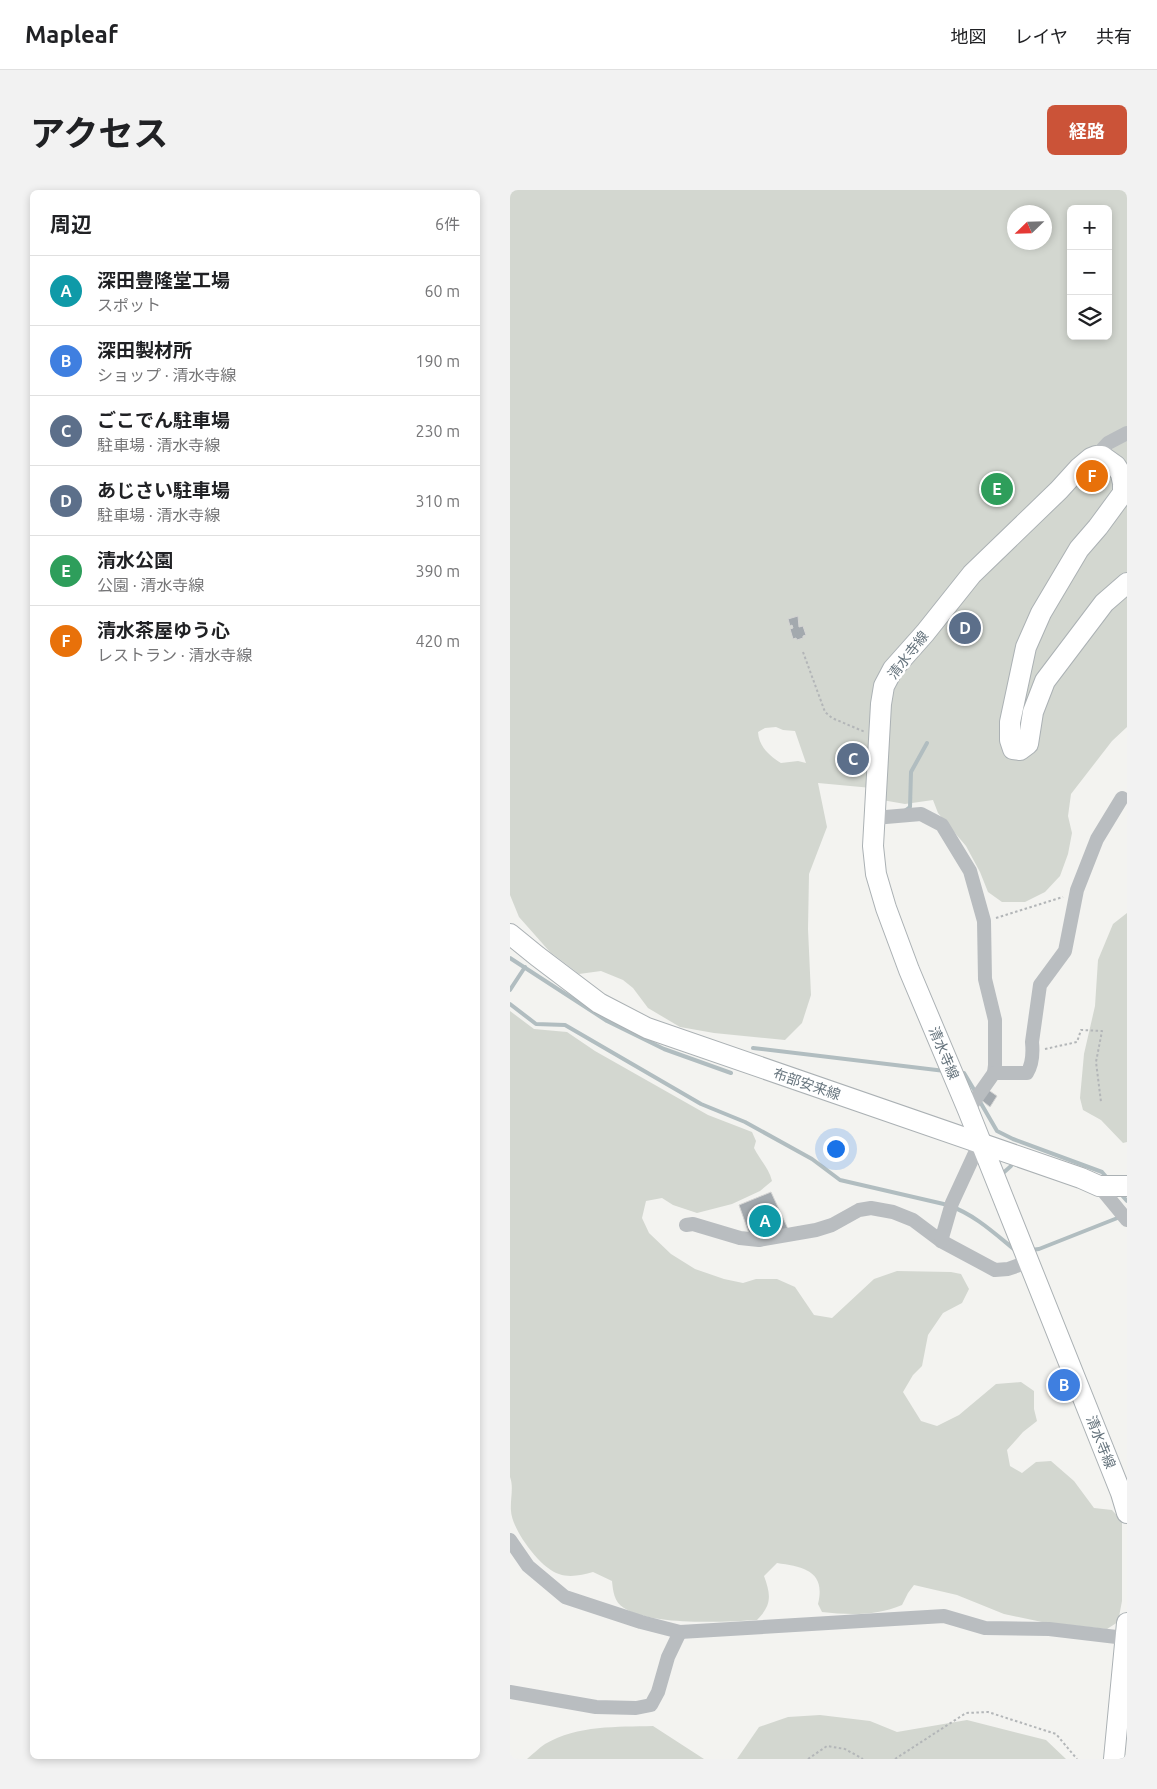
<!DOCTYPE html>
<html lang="ja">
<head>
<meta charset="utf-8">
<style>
	:root { --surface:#fff; --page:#f2f2f2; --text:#202124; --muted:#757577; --line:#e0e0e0; --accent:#cb5338 }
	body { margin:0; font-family:Ubuntu,"Noto Sans JP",sans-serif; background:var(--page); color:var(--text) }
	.controls { position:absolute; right:15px; top:15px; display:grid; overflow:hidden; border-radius:8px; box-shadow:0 2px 8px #0003 }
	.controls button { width:45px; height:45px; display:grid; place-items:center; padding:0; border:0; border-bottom:1px solid var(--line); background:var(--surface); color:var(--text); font:25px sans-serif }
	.compass { position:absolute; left:497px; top:15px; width:45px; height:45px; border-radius:50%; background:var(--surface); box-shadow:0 2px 8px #0003; rotate:247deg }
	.you { position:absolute; left:325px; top:958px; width:18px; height:18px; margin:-12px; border:4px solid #fff; border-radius:50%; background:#1a73e8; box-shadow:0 0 0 8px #1a73e833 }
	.badge { display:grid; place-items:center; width:32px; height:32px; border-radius:50%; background:var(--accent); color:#fff; font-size:16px; font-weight:700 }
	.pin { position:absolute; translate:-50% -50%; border:2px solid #fff; box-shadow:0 1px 5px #0006 }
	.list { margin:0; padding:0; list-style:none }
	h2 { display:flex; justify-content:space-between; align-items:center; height:65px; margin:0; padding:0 20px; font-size:21px }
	h2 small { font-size:16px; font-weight:400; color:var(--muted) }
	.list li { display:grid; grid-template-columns:32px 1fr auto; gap:15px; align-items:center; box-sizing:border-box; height:70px; padding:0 20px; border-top:1px solid var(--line) }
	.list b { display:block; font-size:19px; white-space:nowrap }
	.list p { margin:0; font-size:16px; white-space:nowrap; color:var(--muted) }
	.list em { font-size:16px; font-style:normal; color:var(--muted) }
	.icon { flex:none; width:28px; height:28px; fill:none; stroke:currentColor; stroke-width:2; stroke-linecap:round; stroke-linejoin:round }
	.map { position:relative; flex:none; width:617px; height:1569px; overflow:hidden; border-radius:8px }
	header { display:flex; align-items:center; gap:30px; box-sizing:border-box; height:70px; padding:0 25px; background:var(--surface); border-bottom:1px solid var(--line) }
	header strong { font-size:24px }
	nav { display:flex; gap:28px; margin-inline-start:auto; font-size:18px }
	.intro { display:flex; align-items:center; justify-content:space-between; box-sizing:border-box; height:120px; padding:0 30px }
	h1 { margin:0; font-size:35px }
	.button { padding:12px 22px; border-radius:8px; background:var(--accent); color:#fff; font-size:18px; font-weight:700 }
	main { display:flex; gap:30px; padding:0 30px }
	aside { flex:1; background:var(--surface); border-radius:8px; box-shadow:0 2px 8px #0003 }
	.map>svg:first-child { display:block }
</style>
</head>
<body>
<header>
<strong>Mapleaf</strong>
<nav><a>地図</a><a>レイヤ</a><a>共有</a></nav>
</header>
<div class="intro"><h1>アクセス</h1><a class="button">経路</a></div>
<main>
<aside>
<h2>周辺<small>6件</small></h2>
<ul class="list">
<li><span class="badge" style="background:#0f9aa8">A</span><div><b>深田豊隆堂工場</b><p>スポット</p></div><em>60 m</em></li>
<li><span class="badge" style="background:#3f7fe0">B</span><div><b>深田製材所</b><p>ショップ · 清水寺線</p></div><em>190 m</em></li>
<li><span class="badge" style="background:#5c6f8a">C</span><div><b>ごこでん駐車場</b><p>駐車場 · 清水寺線</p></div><em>230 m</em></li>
<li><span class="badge" style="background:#5c6f8a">D</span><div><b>あじさい駐車場</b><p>駐車場 · 清水寺線</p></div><em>310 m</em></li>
<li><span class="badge" style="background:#2e9e5b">E</span><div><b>清水公園</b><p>公園 · 清水寺線</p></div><em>390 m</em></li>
<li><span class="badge" style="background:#e8710a">F</span><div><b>清水茶屋ゆう心</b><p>レストラン · 清水寺線</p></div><em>420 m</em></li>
</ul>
</aside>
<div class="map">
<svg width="617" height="1569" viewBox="0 0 617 1569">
	<rect width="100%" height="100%" fill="#f3f3f0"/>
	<g fill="#d3d7d0" fill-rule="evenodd">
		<path d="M0 0H617V537L602 551 561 604 558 626 562 643 558 664 550 686 535 702 515 712H492L478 702 470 682 456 656 428 623 423 610 395 614 372 610 362 598 308 593 317 637 299 684 298 739 301 805 292 833 275 850 204 843 170 837 138 818 123 798 113 790 91 781 69 784 40 762 9 727 0 705ZM561 19H598V146H561ZM504 22H534V52H504ZM266 537 273 540 285 541 296 573 288 571 271 573C259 565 249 557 248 542L255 538Z"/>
		<path d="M617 723V952L613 953 591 930 573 920 570 908 574 864 585 816 588 770 603 734Z"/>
		<path d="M0 821 24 839 57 842 85 861 198 925 242 942 246 951 244 958C250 970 259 978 262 991L250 1001 222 1014 187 1023 163 1015 152 1008 136 1011 132 1028 139 1043 161 1064 185 1079 214 1089 233 1093 246 1089H267L285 1097 304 1125 322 1128 364 1089 387 1081 441 1082 451 1084 459 1099 452 1113 433 1123 418 1145 412 1176 403 1185 393 1202 411 1231 427 1236 449 1225 486 1194 511 1192 524 1201V1219L527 1231 513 1242 497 1260 500 1276 512 1283 526 1272 541 1271 564 1291 584 1318 602 1320 612 1331V1411L608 1432 597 1439 532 1432 494 1424 447 1405 404 1395 398 1403 392 1415C367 1426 338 1425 312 1422L308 1414C316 1381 294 1377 267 1373L254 1386C261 1405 262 1415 247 1430 214 1432 142 1436 114 1418 104 1412 103 1401 102 1391L83 1382C72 1385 60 1388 49 1384 31 1379 2 1340 1 1321 0 1310 4 1297 0 1287Z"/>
		<path d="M310 1525 360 1531 387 1542 457 1530 536 1550 556 1569H227L249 1537 278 1527Z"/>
		<path d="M143 1536 194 1569H17C23 1564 29 1558 35 1554 68 1535 107 1537 143 1536Z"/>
	</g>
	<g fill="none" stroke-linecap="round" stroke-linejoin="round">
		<g stroke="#b1bdc0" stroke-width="4">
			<path d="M396 620 400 617 401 582 417 553"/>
			<path d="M0 768 97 831 154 859 221 883"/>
			<path d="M0 800 15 777"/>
			<path d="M0 814 26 834 55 835 191 914 235 932 302 969 330 990 438 1015C465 1025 483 1042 505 1060"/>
			<path d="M243 858 435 881"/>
			<path d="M449 883H454L466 903"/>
			<path d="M469 910 487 941 503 949 592 982 598 989"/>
			<path d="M492 984 501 976"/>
			<path d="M609 1002 617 1011"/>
			<path d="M521 1060 529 1059 610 1027"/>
		</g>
	</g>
	<g fill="#a3a9ae" stroke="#d4d4d3">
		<path d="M288 426 289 437 293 436 296 445 293 446V448L287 450 286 448 283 449 280 439 283 438 282 435 280 436 278 429Z"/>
		<path d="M477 899 487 906 480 917 470 909Z"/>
		<path d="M261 1002 278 1039 241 1049 229 1015Z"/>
	</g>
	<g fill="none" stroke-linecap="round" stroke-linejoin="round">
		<g stroke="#abb1b4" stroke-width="22">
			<g id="secondary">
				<path d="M617 393 594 413 535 491 523 522 518 554 510 560 503 559 500 550V532L516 457 531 423 569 359 588 337 613 303V293L611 284 606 276 592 266H586L581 268 569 278 549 300 462 384 415 443 383 479 374 496 371 514 363 656 366 684 376 718 399 780 458 920 611 1303 617 1323"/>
				<path d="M0 744 27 766 89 813 137 838 571 988 589 996H617"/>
				<path d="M604 1569 617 1433"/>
			</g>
		</g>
		<g stroke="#b3b6b8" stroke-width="2" stroke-dasharray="2.5 2.5" stroke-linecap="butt">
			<path d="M293 462 315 522 322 528 355 542"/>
			<path d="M486 728 553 707"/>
			<path d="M535 859 567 852 571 840 592 841 586 872 591 912"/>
			<path d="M298 1569 317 1556 335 1559 353 1569"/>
			<path d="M385 1569 456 1523 478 1522 546 1544 567 1569"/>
		</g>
		<g stroke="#b9bdc0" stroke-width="14">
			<path d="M586 266 598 253 617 243"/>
			<path d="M364 628 411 624 432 635 460 681 474 731 475 789 485 830V875L484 883"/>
			<path d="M458 920 484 883H517C522 875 523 862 522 852L530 795 555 761 567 700 587 649 612 608"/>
			<path d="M589 996 617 1030"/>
			<path d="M176 1035 183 1034 230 1048 249 1050 306 1040 322 1035 349 1020 361 1018 383 1022 403 1030 431 1051 485 1080 498 1079 518 1072"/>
			<path d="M431 1051 442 1013 466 961 472 955"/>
			<path d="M0 1350 18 1376 55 1407 131 1432 170 1442 434 1426 475 1438 539 1439 615 1448"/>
			<path d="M0 1502 86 1517 126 1518 141 1515 148 1502 158 1467 170 1442"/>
		</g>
		<use href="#secondary" stroke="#fff" stroke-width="20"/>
	</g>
	<g text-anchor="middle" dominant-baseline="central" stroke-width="5" stroke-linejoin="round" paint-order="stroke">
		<g font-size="14" fill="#66747d" stroke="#fff">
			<text transform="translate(398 465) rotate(-52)">清水寺線</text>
			<text transform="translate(434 863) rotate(67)">清水寺線</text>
			<text transform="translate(297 894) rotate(19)">布部安来線</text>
			<text transform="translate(591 1252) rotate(68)">清水寺線</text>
		</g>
	</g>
</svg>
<div class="controls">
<button>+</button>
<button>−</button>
<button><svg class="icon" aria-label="layers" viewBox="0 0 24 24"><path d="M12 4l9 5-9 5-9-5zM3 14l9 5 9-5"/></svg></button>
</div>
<svg class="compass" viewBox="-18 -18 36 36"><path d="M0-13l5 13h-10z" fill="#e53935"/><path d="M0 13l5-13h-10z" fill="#757577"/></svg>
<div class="you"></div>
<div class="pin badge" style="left:255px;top:1031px;background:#0f9aa8">A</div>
<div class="pin badge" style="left:554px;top:1195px;background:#3f7fe0">B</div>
<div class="pin badge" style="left:343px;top:569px;background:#5c6f8a">C</div>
<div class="pin badge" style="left:455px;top:438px;background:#5c6f8a">D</div>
<div class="pin badge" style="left:487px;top:299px;background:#2e9e5b">E</div>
<div class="pin badge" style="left:582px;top:286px;background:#e8710a">F</div>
</div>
</main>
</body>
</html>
